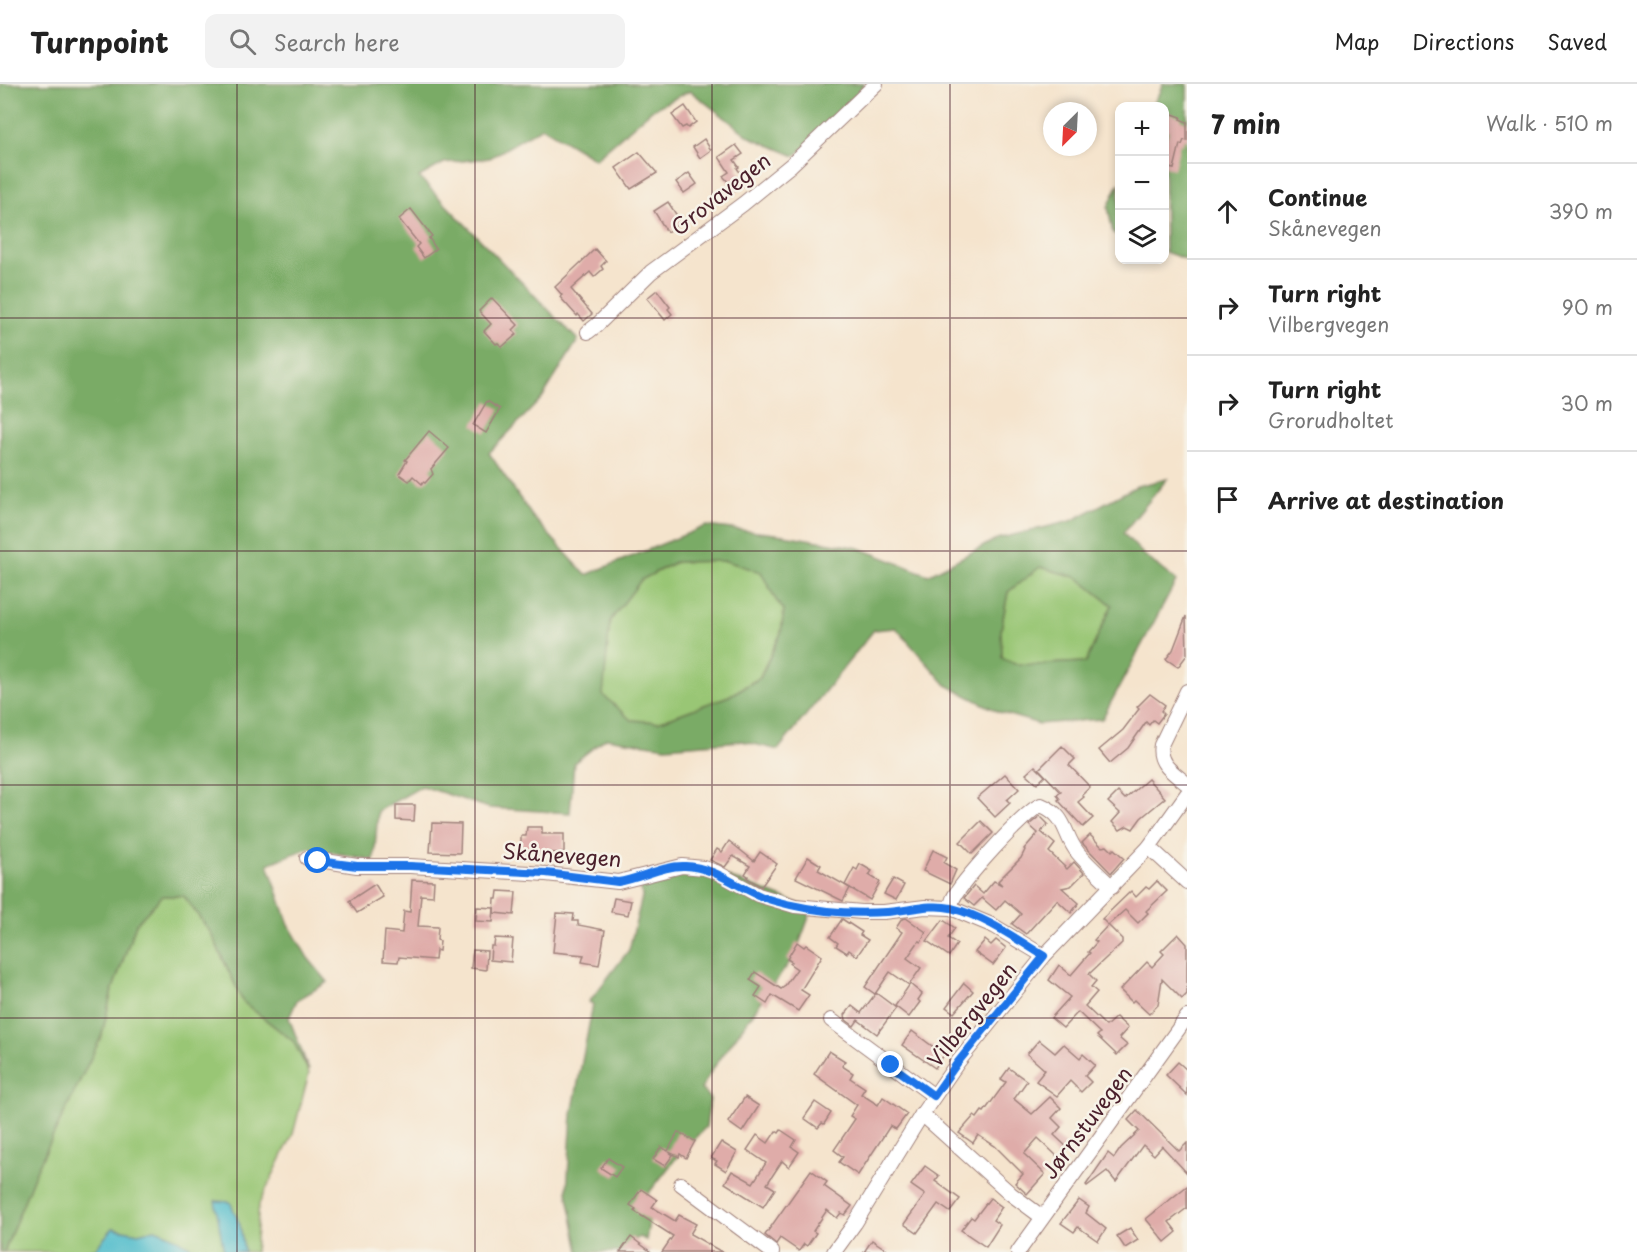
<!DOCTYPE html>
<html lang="en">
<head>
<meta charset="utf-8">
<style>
	:root { --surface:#fff; --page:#f2f2f2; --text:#222; --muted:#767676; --line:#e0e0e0 }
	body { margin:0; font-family:"Playpen Sans",sans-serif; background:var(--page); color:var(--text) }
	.controls { position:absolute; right:18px; top:18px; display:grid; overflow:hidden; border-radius:12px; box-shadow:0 3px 9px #0003 }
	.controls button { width:54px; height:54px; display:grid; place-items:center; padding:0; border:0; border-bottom:2px solid var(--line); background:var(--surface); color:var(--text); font:30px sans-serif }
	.compass { position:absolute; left:1043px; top:18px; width:54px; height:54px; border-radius:50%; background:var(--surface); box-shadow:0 3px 9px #0003; rotate:204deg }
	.stop { position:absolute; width:18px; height:18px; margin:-14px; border:4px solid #1a73e8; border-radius:50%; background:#fff }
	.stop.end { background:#1a73e8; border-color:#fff; box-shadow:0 2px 6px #0008 }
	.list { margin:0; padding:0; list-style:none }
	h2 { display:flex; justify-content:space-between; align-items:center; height:78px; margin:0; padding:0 24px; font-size:26px }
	h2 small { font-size:20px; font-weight:400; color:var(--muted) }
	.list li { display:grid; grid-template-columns:39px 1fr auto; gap:18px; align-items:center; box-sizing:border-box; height:96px; padding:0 24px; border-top:2px solid var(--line) }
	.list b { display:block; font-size:22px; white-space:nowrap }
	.list p { margin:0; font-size:20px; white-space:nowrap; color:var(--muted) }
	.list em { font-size:20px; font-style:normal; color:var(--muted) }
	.icon { flex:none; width:33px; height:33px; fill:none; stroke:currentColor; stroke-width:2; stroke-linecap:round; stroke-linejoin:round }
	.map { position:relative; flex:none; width:1187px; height:1168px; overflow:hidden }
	header { display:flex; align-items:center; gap:36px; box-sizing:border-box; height:84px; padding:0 30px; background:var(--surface); border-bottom:2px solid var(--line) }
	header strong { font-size:28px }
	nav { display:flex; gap:33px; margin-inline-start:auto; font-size:21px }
	.search { width:420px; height:54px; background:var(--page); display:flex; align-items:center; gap:15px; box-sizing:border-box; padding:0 21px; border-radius:12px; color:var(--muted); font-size:22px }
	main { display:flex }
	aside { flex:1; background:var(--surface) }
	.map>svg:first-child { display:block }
</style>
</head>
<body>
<header>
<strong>Turnpoint</strong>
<div class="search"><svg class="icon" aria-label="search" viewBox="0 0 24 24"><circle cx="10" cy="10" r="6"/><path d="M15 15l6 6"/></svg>Search here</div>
<nav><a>Map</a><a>Directions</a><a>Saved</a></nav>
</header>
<main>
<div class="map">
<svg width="1187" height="1168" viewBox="0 0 1187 1168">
	<rect width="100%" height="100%" fill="#f7f3e8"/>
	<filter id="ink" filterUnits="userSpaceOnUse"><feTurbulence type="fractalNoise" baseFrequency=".0167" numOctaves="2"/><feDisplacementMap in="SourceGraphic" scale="12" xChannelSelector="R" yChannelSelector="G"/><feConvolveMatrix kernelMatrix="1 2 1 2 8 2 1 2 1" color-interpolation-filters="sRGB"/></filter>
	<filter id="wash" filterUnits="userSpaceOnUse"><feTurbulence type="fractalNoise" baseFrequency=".008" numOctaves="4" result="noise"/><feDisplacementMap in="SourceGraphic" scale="24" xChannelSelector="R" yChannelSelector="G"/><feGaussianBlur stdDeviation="1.35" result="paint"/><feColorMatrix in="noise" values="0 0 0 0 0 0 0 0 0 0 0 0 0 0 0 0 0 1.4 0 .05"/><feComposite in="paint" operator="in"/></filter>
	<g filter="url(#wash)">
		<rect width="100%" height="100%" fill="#f5e4cd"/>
		<g fill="#99c674" stroke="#727250" stroke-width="1.5">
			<path d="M726 477 761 488 776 516 784 526 781 549 759 594 729 612 658 638 631 636 602 611 610 537 641 496 676 478Z"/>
			<path d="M1040 482 1078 494 1112 521 1086 578 1045 580 1044 581 1014 580 1002 574 1001 545 1008 508Z"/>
			<path d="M162 812H184L211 849 243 918 293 957 309 989 293 1050 259 1120 255 1168H244L240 1141 216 1117 224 1168H200L170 1151 155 1145 138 1149 113 1144 95 1165 72 1168H4L36 1087 102 951 111 910 136 840Z"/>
		</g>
		<g fill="#7aab66" stroke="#626548" stroke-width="1.5" fill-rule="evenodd">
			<path d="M0 0H864L844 29 795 72 750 53 690 7 653 25 595 75 542 43 490 74 444 79 419 93 578 256 542 314 489 369 532 432 586 491 706 442 784 451 859 464 928 491 997 455 1071 437 1137 402 1167 395 1123 449 1143 470 1176 497 1102 635 1039 640 999 628 946 601 896 544 874 546 778 666 742 657 666 663 606 654 574 679 570 729 489 724 422 702 378 727 374 776 308 764 268 780 289 841 308 874 328 898 297 916 289 934 309 986 293 957 243 918 211 849 184 812H162L136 840 111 910 102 951 36 1087 4 1168H0ZM726 477 761 488 776 516 784 526 781 549 760 594 729 612 658 638 631 636 603 611 610 537 641 496 675 478ZM1040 483 1078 494 1112 521 1086 578 1045 580 1044 581 1015 580 1002 574 1001 545 1008 508Z"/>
			<path d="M1163 0H1187V176L1165 168 1164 22H1153Z"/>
			<path d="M1119 99V152L1113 149 1108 123Z"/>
			<path d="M702 783 812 825 795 871 712 986 701 1005 710 1015 706 1043 680 1069 641 1119 651 1126 646 1156 640 1153 635 1155 626 1168H579L567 1107 572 1030 593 920 589 918 629 866 642 813 640 794Z"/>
		</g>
		<g fill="#52bdcc" stroke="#4e6e7c" stroke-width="1.5">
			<path d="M215 1117 230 1118 240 1141 244 1168H224Z"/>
			<path d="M113 1144 138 1149 155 1145 170 1151 200 1168H73L95 1165Z"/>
		</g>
		<g id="blocks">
			<g fill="#dfaca9">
				<path d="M685 22 696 38 688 44 686 42 682 44 672 31Z"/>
				<path d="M1164 27 1181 33 1180 35 1187 38V57L1184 56 1182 61 1180 60 1174 85 1164 83V59L1169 47 1164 46Z"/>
				<path d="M704 55 711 66 700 74 693 63Z"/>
				<path d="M736 61 743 70 734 76 739 83 737 84 747 99 736 107 723 92 729 88 719 73Z"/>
				<path d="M639 68 657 89 631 105 616 84Z"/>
				<path d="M689 89 697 100 684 109 676 98Z"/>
				<path d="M668 118 681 138 667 148 654 127Z"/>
				<path d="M411 125 432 152 429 154 436 165 424 174 416 163 419 160 399 135Z"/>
				<path d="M595 165 606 177 601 182 603 185 594 193 590 188 571 205 592 230 584 237 578 230 577 232 560 213 562 211 555 203Z"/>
				<path d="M657 206 670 223 668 225 672 230 665 236 647 214Z"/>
				<path d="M492 214 518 241 513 246 517 250 502 263 498 259 496 260 484 247 491 240 479 227Z"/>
				<path d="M487 317 500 325 486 349 473 341Z"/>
				<path d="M429 347 449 364 431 385 433 390 425 399 423 398 422 400 413 392 409 397 399 390 407 377 405 376Z"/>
				<path d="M1186 532 1187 571 1178 583 1166 575 1173 566Z"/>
				<path d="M1150 610 1165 621 1161 627 1164 630 1157 639 1153 636 1149 641 1146 638 1128 664 1110 679 1099 666 1123 646 1139 625 1137 623Z"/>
				<path d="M1062 662 1075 675 1069 681 1090 703 1082 711 1084 713 1078 718 1093 734 1083 743 1058 716 1060 715 1057 711 1061 708 1039 685Z"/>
				<path d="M1035 682 1045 692 1037 700 1026 690Z"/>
				<path d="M1005 690 1019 705 1007 716 1010 719 995 733 977 714Z"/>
				<path d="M1148 695 1165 714 1141 734 1133 745 1127 742 1120 746 1112 738 1120 729 1108 718 1118 708 1125 715Z"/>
				<path d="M396 721H415L414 737 396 736Z"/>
				<path d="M1040 732 1048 740 1041 748 1055 760 1049 768 1067 785 1074 778 1084 789 1071 802 1062 804 1079 819 1071 829 1057 816 1026 850 1012 840 1021 830 1005 816 996 826 982 814 974 822 964 814 974 802 983 810 994 797 1002 801 998 797 1021 774 1025 766 1024 765 1038 749 1029 741Z"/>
				<path d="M981 737 993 749 972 770 960 758Z"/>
				<path d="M432 739 461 740 460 769 430 768Z"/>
				<path d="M527 743H542V750H564V769L521 768V752H526Z"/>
				<path d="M1090 751 1102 763 1107 762 1112 767 1114 765 1124 774 1111 789 1082 759Z"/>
				<path d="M729 757 754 777 760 768 777 780 761 803 747 794 748 792 745 790 750 782 733 772 725 783 710 776 717 765 722 768Z"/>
				<path d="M933 766 947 773 944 779 956 786 950 800 923 787Z"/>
				<path d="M808 773 821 781 818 786 850 804 843 817 796 794Z"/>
				<path d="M860 780 872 787 869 791 880 798 870 816 845 801 854 784 857 786Z"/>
				<path d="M893 795 904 801 896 816 884 810Z"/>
				<path d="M412 796 434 797 433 812 421 811 418 842 438 843 437 856 440 857 439 867 436 866 435 876 399 873 398 878 383 877 385 847 402 849 404 827 410 828Z"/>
				<path d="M1157 797 1167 807 1146 827 1148 829 1138 839 1125 826 1108 841 1102 835 1131 807 1136 813 1146 803 1149 805Z"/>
				<path d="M375 800 383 813 357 829 349 817Z"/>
				<path d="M498 807 516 808 514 831 494 829 495 815H497Z"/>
				<path d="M614 814 631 817 628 831 611 828Z"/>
				<path d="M477 823 494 824 493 838 476 837Z"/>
				<path d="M557 829 574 830 573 837H578V841L605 846 599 881 582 878 584 871 553 868Z"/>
				<path d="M906 834 926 848 921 858 919 857 907 874 921 884 909 901 890 888 875 910 865 903 902 848 896 844 902 835Z"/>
				<path d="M842 835 862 848 860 851 868 856 857 872 849 866 847 869 836 862 838 859 830 853Z"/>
				<path d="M943 836 955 844 948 854 957 860 949 872 927 857Z"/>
				<path d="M1108 841 1122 855V859L1089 890 1096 897 1091 903 1097 908 1085 922 1106 942 1116 933 1128 944 1119 954 1127 961 1117 971 1097 952 1100 949 1078 928 1063 944 1051 934 1070 913 1049 896 1059 881 1071 891 1090 869 1088 868 1097 858 1094 856Z"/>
				<path d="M1178 850 1187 860V910L1182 915 1162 895 1158 921 1149 930 1134 916 1132 918 1120 906 1147 878 1152 883 1164 870 1161 867Z"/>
				<path d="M495 854 513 855 511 878 490 876 491 862H494Z"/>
				<path d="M985 856 991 861 996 856 1006 864 993 881 975 868Z"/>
				<path d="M797 858 804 863 806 861 822 872 801 906 809 911 798 927 772 911 767 920 755 912 761 903 750 896 755 888 781 905 784 903 797 885 790 880 792 878 787 875Z"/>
				<path d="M473 866 487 867 486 886 471 884Z"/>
				<path d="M964 899 973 907 954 929 946 923Z"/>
				<path d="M910 900 922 910 918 916 920 918 909 933 895 922Z"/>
				<path d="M876 909 896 924 877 950 858 936 854 942 846 936 845 931 852 922 861 929Z"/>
				<path d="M912 947 944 971 935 984 902 961Z"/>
				<path d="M1039 956 1055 969 1064 960 1080 974 1083 970 1095 981 1085 992 1091 998 1081 1008 1070 997 1057 1012 1036 997 1045 986 1027 970Z"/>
				<path d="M829 967 845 977 842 982 853 989 850 994 865 1004 861 1010 878 1021 883 1013 907 1030 896 1045 890 1042 858 1091 839 1078 843 1073 834 1066 855 1035 850 1032 857 1021 814 990Z"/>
				<path d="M1178 978 1187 986V1011L1166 991Z"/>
				<path d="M1009 984 1027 997 1014 1015 1032 1030 1050 1013 1061 1024 1052 1034 1061 1043 1054 1051 1068 1064 1059 1074 1038 1054 1024 1070 1045 1090 1027 1110 1015 1099 1023 1090 995 1062 978 1051 973 1059 959 1049 974 1032 977 1034 982 1027 984 1028 1006 998 1001 995Z"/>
				<path d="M745 1013 759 1022 742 1048 728 1038Z"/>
				<path d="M815 1018 831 1029 824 1040 822 1039 818 1044 804 1034Z"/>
				<path d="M1137 1026 1179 1067 1187 1059V1089L1162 1062 1154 1071 1143 1061 1116 1098 1107 1087 1087 1102 1086 1101 1108 1069 1114 1074 1121 1064 1139 1047 1128 1036Z"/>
				<path d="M781 1046 796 1056 792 1063 799 1068 789 1083 782 1077 767 1100 775 1105 763 1123 725 1099 732 1087 753 1099 766 1079 747 1066 757 1051 768 1059 776 1047 779 1049Z"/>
				<path d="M678 1048 695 1057 686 1074 680 1070 679 1073 669 1068 673 1071 665 1082 653 1075 661 1063 668 1067Z"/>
				<path d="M721 1058 737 1068 726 1087 715 1080 717 1077 711 1074Z"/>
				<path d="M608 1074 622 1083 615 1093 601 1084Z"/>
				<path d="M925 1082 939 1092 935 1097 960 1115 950 1128 938 1120 917 1149 904 1140 925 1111 911 1101Z"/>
				<path d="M811 1086 827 1098 824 1102 852 1122 845 1131 841 1129 837 1134 827 1126 813 1147 816 1149 807 1162 804 1160 799 1167 780 1154 776 1160 765 1151Z"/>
				<path d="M1187 1102V1124L1169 1138 1177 1148 1165 1158 1146 1135Z"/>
				<path d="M641 1105 657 1116 652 1123 675 1137 679 1131 696 1140 690 1150 722 1168H662L673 1152 634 1127 636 1125 630 1121Z"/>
				<path d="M990 1114 1002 1123 993 1136 1000 1141 986 1163 961 1146 971 1133 974 1135Z"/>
				<path d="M1079 1116 1089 1123 1086 1129 1106 1145 1098 1157 1078 1143 1074 1148 1061 1139Z"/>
				<path d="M1130 1144 1138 1156 1125 1164 1117 1152Z"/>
				<path d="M631 1153 651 1168H620Z"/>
				<path d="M872 1156 890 1168H864Z"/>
			</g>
		</g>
	</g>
	<g filter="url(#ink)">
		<use href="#blocks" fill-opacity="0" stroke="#a0827c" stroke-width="1.5"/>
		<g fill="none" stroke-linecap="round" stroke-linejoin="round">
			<g stroke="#a0827c" stroke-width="16">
				<g id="minor">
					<path d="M588 248 597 241 651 188 743 120 791 81 876 0"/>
					<path d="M1187 607 1161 661C1157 680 1174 689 1187 700"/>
					<path d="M1149 763 1187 798"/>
					<path d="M307 774 357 782H410L546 790 618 798 682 782 704 784 716 788 758 811 795 822 862 828H884L925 823 951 824 994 842 1044 872"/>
					<path d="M951 824C951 822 952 817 953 815 960 799 1027 725 1041 721 1068 732 1063 751 1078 769 1088 781 1101 792 1112 803"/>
					<path d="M831 936 934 1012"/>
					<path d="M922 1030 1011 1110 1042 1133"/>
					<path d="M681 1100 772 1168"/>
					<path d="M834 1168 855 1139 922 1030 958 978 1044 872 1149 763 1187 710"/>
					<path d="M1018 1168 1187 933"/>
				</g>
			</g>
			<use href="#minor" stroke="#fff" stroke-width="14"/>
		</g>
	</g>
	<g fill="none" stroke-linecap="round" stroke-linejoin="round" filter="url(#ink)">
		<path stroke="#1a73e8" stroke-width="8" d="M318 777 357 782H410L546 789 618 798C639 795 664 781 685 782 712 783 732 799 756 810 767 816 779 818 791 821 821 828 856 830 887 828 907 827 931 819 951 824 984 832 1015 854 1044 872L958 978 934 1012 891 981"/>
	</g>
	<path fill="none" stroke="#4a1f2b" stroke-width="1.5" stroke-opacity="0.55" d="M237 0V1168M475 0V1168M712 0V1168M950 0V1168M0 234H1187M0 467H1187M0 701H1187M0 934H1187"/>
	<g text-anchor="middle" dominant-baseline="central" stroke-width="5" stroke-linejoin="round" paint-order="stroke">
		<g font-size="21" fill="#4a1f2b" stroke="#f7f3e8">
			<text transform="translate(720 109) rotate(-38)">Grovavegen</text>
			<text transform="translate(562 770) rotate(4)">Skånevegen</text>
			<text transform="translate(971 930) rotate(-51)">Vilbergvegen</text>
			<text transform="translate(1086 1038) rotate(-53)">Jørnstuvegen</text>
		</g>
	</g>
</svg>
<div class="controls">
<button>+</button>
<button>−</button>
<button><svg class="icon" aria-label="layers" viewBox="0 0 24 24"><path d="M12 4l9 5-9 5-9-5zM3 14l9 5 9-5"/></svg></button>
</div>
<svg class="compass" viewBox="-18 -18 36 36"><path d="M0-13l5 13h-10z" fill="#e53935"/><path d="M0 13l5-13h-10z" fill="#767676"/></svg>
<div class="stop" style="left:318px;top:777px"></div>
<div class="stop end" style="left:891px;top:981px"></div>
</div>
<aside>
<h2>7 min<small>Walk · 510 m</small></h2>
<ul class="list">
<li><svg class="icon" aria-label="ahead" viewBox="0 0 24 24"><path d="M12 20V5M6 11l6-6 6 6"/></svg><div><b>Continue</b><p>Skånevegen</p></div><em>390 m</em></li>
<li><svg class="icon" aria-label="right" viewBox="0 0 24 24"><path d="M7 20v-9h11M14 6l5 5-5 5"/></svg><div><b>Turn right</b><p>Vilbergvegen</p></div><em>90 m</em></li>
<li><svg class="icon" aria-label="right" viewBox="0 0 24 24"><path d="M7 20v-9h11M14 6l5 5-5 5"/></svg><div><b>Turn right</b><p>Grorudholtet</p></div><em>30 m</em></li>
<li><svg class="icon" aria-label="arrive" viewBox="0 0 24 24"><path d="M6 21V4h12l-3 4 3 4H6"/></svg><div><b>Arrive at destination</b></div></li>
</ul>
</aside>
</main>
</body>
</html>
